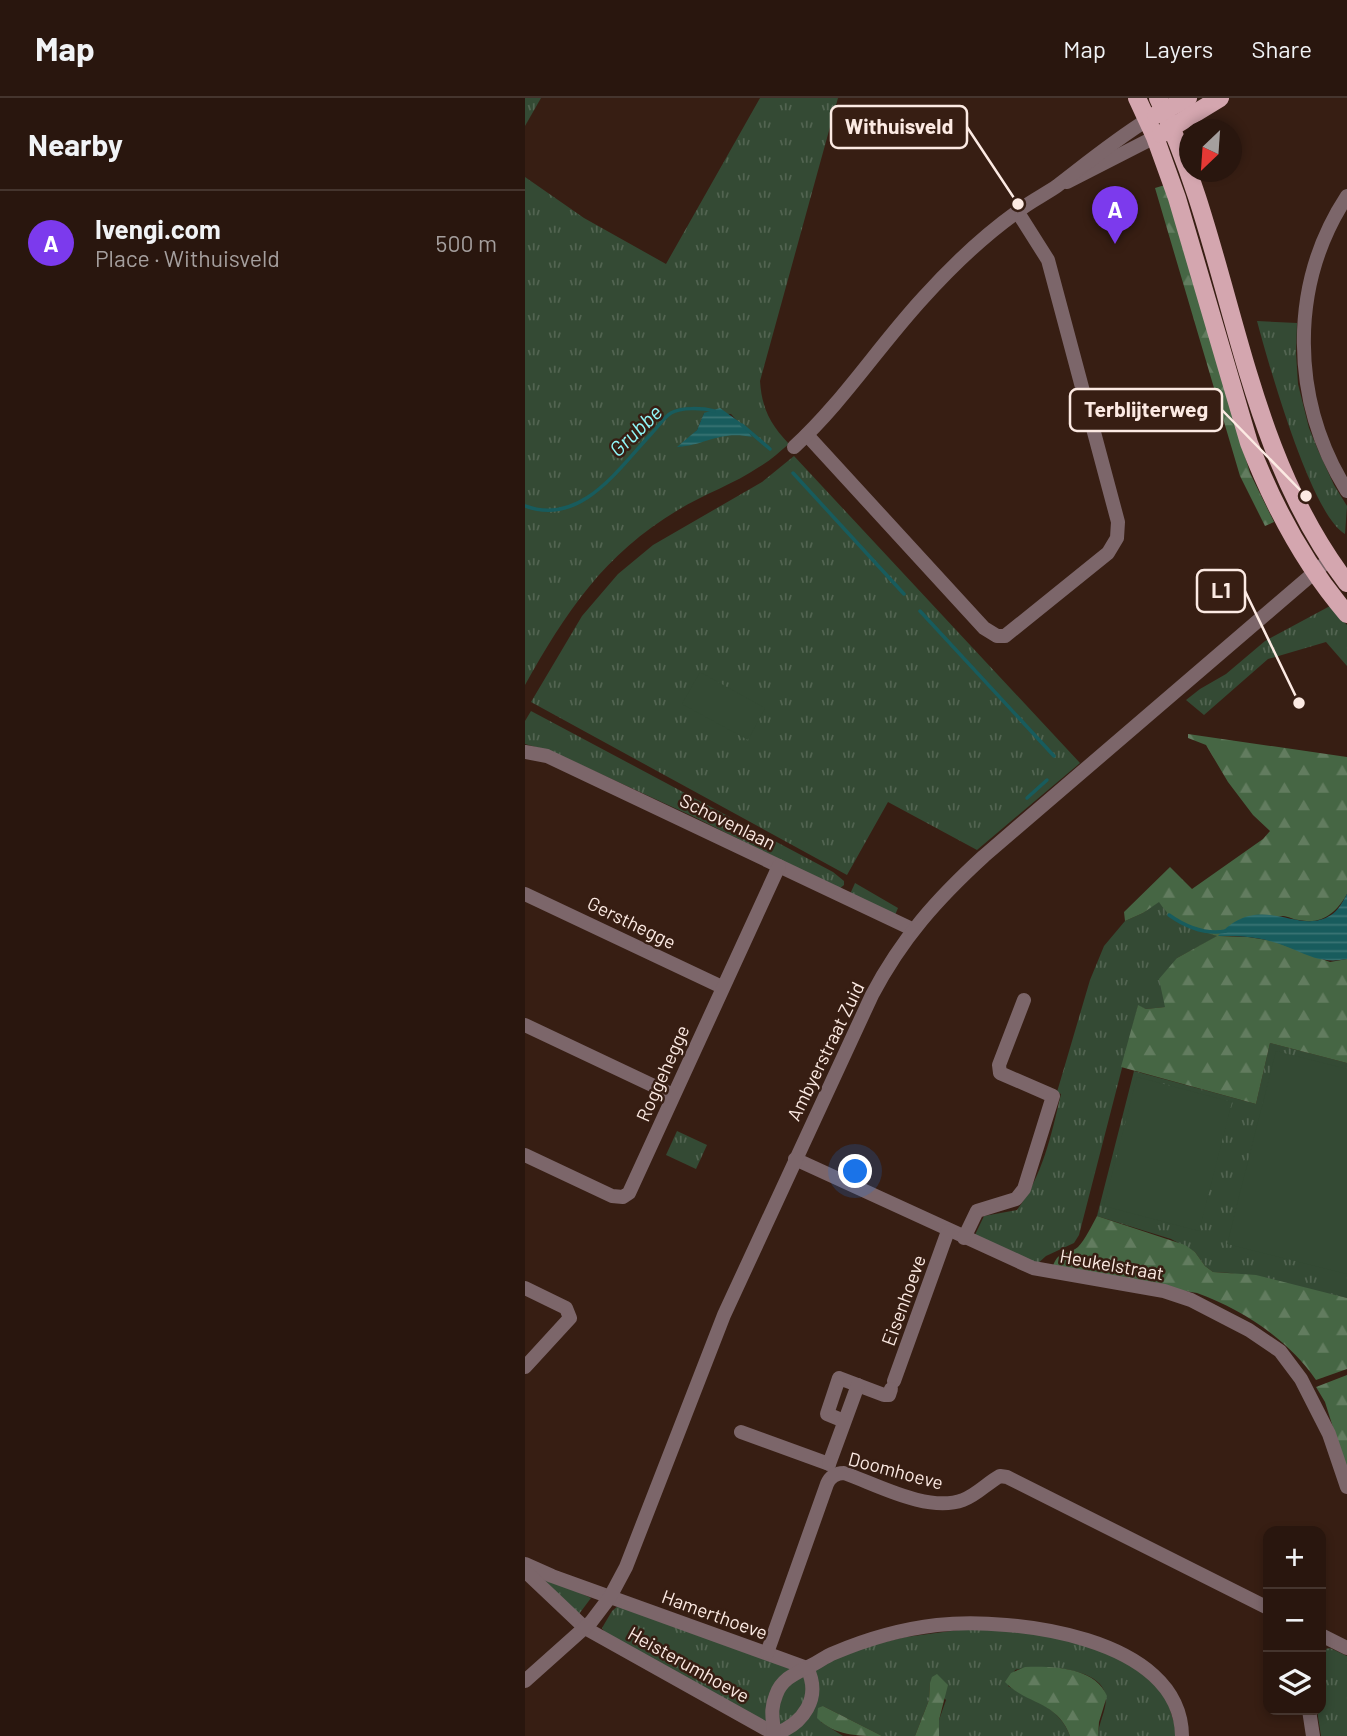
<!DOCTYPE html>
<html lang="en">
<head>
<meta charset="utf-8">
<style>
	:root { --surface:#29160e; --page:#35231c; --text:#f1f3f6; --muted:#a59f9e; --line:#45352e; --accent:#7c3aed }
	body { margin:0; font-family:Barlow,sans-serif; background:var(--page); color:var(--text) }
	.controls { position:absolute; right:21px; bottom:21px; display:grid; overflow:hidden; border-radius:14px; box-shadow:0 4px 10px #0003 }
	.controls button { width:63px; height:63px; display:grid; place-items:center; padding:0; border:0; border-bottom:2px solid var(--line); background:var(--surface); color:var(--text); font:35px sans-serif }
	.compass { position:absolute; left:654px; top:21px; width:63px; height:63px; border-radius:50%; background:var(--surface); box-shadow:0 4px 10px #0003; rotate:205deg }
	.you { position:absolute; left:331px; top:1074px; width:24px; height:24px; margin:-18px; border:5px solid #fff; border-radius:50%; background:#1a73e8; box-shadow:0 0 0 10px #1a73e833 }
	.badge { display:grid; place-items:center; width:46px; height:46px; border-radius:50%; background:var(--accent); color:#fff; font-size:23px; font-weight:700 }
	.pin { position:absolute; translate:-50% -58px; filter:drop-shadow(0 2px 4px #0008) }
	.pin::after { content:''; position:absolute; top:37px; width:24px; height:21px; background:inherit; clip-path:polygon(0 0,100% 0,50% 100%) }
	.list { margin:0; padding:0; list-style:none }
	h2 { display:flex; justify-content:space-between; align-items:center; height:91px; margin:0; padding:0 28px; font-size:30px }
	h2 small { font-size:23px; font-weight:400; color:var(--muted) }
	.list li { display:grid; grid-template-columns:46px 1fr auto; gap:21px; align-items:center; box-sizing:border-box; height:105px; padding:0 28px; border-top:2px solid var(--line) }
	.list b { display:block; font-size:26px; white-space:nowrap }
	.list p { margin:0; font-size:23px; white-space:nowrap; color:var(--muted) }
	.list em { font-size:23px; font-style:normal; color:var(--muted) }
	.icon { flex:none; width:38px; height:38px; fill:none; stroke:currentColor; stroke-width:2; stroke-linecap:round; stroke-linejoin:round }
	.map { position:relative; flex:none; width:822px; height:1638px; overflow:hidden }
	header { display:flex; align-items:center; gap:42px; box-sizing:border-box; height:98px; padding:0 35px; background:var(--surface); border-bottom:2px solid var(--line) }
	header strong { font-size:33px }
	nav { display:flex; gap:38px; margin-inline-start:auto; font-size:24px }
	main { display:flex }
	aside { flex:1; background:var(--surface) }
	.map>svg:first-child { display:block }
</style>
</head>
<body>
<header>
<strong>Map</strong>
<nav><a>Map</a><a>Layers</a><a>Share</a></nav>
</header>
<main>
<aside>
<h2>Nearby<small></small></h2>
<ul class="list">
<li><span class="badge">A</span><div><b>Ivengi.com</b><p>Place · Withuisveld</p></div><em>500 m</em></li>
</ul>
</aside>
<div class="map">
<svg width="822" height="1638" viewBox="0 0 822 1638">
	<defs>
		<pattern id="grass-tufts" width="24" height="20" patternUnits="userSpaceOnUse" patternTransform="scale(1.75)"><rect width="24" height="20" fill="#344a34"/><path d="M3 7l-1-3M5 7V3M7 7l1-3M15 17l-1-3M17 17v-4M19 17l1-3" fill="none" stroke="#526451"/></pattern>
		<pattern id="forest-firs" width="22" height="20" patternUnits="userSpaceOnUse" patternTransform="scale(1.75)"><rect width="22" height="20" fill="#466644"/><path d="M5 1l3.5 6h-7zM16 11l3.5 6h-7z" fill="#627c5f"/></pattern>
		<pattern id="water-rules" width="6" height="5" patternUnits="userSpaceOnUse" patternTransform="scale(1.75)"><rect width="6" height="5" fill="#185c5d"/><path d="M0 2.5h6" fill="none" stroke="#3a7474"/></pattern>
	</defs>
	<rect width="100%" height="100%" fill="#371e13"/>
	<g fill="url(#grass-tufts)" fill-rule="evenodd">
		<path d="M0 0H16L0 28Z"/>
		<path d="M235 0H313L235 283C237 311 245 326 264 346 254 354 245 363 234 369 209 386 179 396 153 412 79 456 41 514 0 587V79L59 120 141 166ZM179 315 206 316 226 338 211 335 185 340 154 349 172 332Z"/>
		<path d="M732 223 772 225 771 255 773 286 784 330 793 352 809 387 822 408 820 436C786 417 743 264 732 223Z"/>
		<path d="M269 358 555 665 452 752 363 704 322 777 6 604 57 518 93 476 128 447 237 384Z"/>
		<path d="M805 508 822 527V568L801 544 743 561 679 617 661 602 675 591 701 576 740 543Z"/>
		<path d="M6 613 308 774 319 783V787L314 791 167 718 28 654 0 646V623Z"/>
		<path d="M330 785 373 810 370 817 327 797 326 794Z"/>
		<path d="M634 803 662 829 693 838 652 860 640 909 621 911 613 908 554 1137 549 1145 521 1158 511 1167 448 1141 459 1118 492 1112C518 1077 526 1038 536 996L532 994 565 882 579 848 600 823 618 815Z"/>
		<path d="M745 945 822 965V1200L705 1175 688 1174 680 1168 670 1154 646 1141 572 1118 609 973 731 1006Z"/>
		<path d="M152 1033 182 1047 171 1071 141 1057Z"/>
		<path d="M18 1478 66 1500 54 1516 16 1482Z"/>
		<path d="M94 1507 266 1566 381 1539 441 1531 489 1532 534 1540 570 1550 602 1564 640 1595 653 1638H573C573 1624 584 1609 580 1595 573 1568 511 1566 490 1572L483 1588C507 1602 535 1609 545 1638H414V1622L421 1602 405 1585 404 1602 390 1638H357L298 1608 296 1624 318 1638H254L82 1538 77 1530 87 1513Z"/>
		<path d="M805 1550 822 1558V1638H796L792 1612H796V1563L800 1551Z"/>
	</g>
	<g fill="url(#forest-firs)">
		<path d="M640 87 725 375 749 424 740 428 715 378 630 90Z"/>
		<path d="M663 636 822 659V796C811 815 797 827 774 822 769 822 763 818 758 818 746 818 708 834 694 838L723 839 748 843 805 864 822 861V965L745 945 731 1006 596 969 613 907 621 911 640 909 634 881 652 860 692 838C665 829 651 829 634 804L618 815 600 823 599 814 645 769 667 791 738 741 745 733 728 717 703 684 681 647 663 640Z"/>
		<path d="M572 1118 660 1147 670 1154 680 1168 688 1174 731 1177 822 1200V1271L791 1282C763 1241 718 1212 672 1195L527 1171C533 1151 540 1159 553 1149 560 1142 567 1127 572 1118Z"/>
		<path d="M822 1277V1374L800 1304 791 1289Z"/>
		<path d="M500 1569C528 1568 570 1569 582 1598L574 1624 573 1638H545C533 1603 500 1606 480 1584L486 1575Z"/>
		<path d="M412 1576 423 1587 414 1622V1638H390L404 1602 405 1585 407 1579Z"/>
		<path d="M298 1608 357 1638C332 1638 310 1638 292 1620L293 1610Z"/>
	</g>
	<g fill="#344a34">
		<path d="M175 574 240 610 223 642 157 606Z"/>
		<path d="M751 953 822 971V1176L702 1146Z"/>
		<path d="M612 979 707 1004 674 1133 579 1108Z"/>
	</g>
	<g fill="url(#water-rules)">
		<path d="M195 310 216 325 227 339C195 332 181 347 152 349L172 332 179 315Z"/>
		<path d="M822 796V861C790 867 777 852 748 844 730 838 712 838 693 838 736 791 772 839 806 817 813 813 818 803 822 796Z"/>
	</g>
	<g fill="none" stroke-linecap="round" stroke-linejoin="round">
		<g stroke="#185c5d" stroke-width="3.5">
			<path d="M217 327 245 351"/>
			<path d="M268 375 379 496"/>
			<path d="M0 408C56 429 94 370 127 335 133 329 139 319 146 315 156 309 178 310 189 313"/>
			<path d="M395 513 529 658"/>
			<path d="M502 700 522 682"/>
			<path d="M644 817C661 829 680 837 701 833"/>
		</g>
		<g stroke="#7c666a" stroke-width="14">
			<path d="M542 84 630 39"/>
			<path d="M822 98C763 188 766 303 822 393"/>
			<path d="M282 337 459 530 472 538H480L583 455 592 440 593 424 523 162 492 113"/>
			<path d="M269 349C318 304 353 249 398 200 426 169 457 139 492 114 504 104 519 97 532 88 562 65 590 42 622 22"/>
			<path d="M0 654 22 658 387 831"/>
			<path d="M0 796 197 889"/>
			<path d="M0 927 148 997"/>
			<path d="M0 1057 87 1098 98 1099 104 1095 254 768"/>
			<path d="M270 1061 508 1170 639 1193 666 1202 724 1232 755 1253 776 1281 804 1336 822 1389"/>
			<path d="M439 1140 452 1113 491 1101 499 1091 528 998 475 975 474 967 499 902"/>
			<path d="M0 1190 41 1210 45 1220 0 1269"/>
			<path d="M369 1283 423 1133"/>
			<path d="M319 1323 302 1316 314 1280 359 1297H364L366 1291"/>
			<path d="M216 1334 304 1366"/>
			<path d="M304 1366 333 1287"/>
			<path d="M0 1466 27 1478 282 1570"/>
			<path d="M0 1473 60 1530 250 1636"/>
			<path d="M796 1537 822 1550"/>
			<path d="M242 1555 302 1386C305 1379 311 1375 319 1375 353 1387 403 1415 438 1402 452 1397 462 1385 475 1378L482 1379 743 1510"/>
			<path d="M0 1583 66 1524 85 1499 101 1469 199 1217 347 897C377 840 412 801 459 758L805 461"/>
			<path d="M784 1612 788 1638"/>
			<path d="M250 1636C278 1626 297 1600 282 1570"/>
			<path d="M249 1638C249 1623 244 1614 251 1597 256 1582 269 1576 281 1570 291 1566 299 1559 309 1555 342 1541 377 1531 412 1527 486 1519 656 1538 657 1638"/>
		</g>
		<g stroke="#d4a6af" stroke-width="18">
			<path d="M612 0 630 39 652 100 724 345C748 407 778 465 822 516"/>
			<path d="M633 0C709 157 713 343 822 485"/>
			<path d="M631 17 663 0"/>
			<path d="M636 36 695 0"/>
		</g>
	</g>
	<g text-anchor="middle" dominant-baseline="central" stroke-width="5" stroke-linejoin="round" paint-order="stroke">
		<g font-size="19" fill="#fceae3" stroke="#371e13">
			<text transform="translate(203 723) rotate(26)">Schovenlaan</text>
			<text transform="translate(107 824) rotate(26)">Gersthegge</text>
			<text transform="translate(300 953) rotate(-64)">Ambyerstraat Zuid</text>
			<text transform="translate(137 975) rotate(-66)">Roggehegge</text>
			<text transform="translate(587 1166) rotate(10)">Heukelstraat</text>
			<text transform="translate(378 1202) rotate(-70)">Eisenhoeve</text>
			<text transform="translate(371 1372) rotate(15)">Doomhoeve</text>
			<text transform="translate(190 1516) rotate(20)">Hamerthoeve</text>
			<text transform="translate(164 1566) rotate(29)">Heisterumhoeve</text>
		</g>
		<g font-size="21" font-style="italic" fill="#90f6f8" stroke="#371e13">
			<text transform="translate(110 332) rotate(-44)">Grubbe</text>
		</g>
	</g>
	<path fill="none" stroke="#fceae3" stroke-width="2.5" d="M493 106L442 29M781 398L697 312M774 605L720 493"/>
	<g fill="#fceae3" stroke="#371e13" stroke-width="2.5">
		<circle cx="493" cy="106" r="7"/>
		<circle cx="781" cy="398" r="7"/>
		<circle cx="774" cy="605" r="7"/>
	</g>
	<g fill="#371e13" stroke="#fceae3" stroke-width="2.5">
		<rect x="306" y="8" width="136" height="42" rx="7"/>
		<rect x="545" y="291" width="152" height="42" rx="7"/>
		<rect x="672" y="472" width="48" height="42" rx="7"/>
	</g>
	<g font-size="21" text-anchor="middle" font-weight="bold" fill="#fceae3">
		<text x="374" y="36">Withuisveld</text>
		<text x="621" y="319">Terblijterweg</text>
		<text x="696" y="500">L1</text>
	</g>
</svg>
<div class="controls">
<button>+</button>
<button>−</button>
<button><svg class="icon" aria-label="layers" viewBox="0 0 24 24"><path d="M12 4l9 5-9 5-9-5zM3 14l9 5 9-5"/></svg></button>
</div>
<svg class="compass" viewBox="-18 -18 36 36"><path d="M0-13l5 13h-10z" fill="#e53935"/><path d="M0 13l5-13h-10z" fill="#a59f9e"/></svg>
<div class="you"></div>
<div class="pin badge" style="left:590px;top:146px">A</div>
</div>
</main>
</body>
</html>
